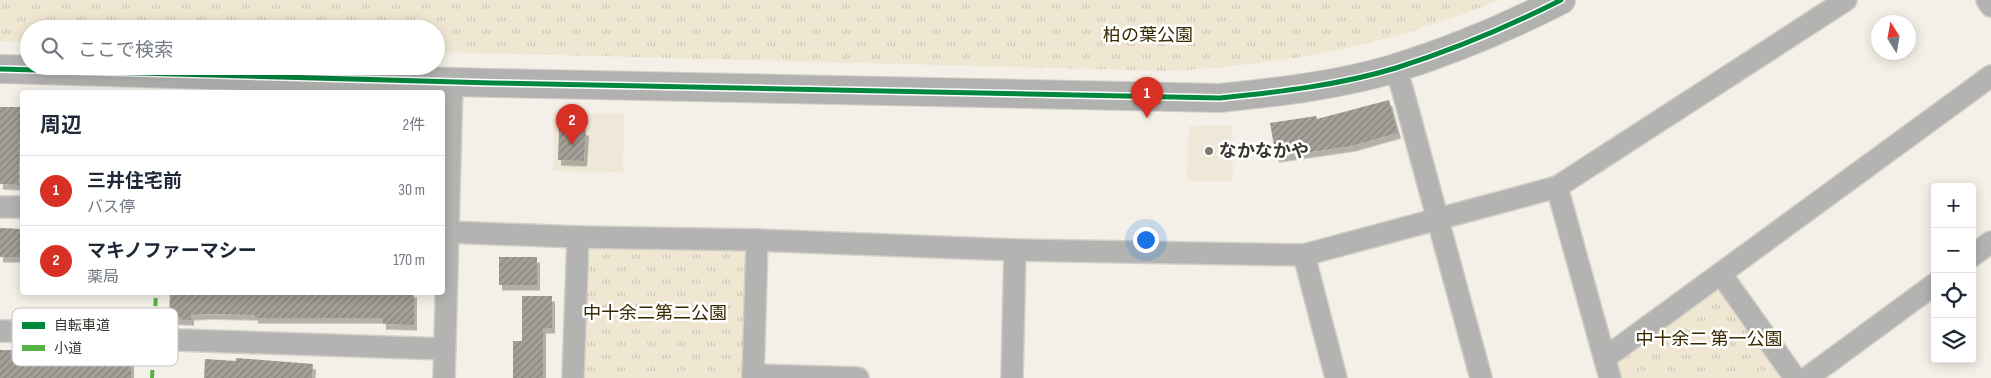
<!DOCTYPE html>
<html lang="ja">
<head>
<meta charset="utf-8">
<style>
	:root { --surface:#fff; --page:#f2f2f3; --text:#1f2937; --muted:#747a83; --line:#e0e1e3; --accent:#d93025 }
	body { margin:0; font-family:"Sofia Sans Condensed","Noto Sans JP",sans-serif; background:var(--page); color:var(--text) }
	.controls { position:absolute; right:15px; bottom:15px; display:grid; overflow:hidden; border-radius:5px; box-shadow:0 2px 12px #0003 }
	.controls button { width:45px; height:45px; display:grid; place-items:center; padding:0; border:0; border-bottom:1px solid var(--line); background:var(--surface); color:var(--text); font:25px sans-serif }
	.compass { position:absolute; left:1871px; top:15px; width:45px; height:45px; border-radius:50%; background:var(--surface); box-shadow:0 2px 12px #0003; rotate:349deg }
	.you { position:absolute; left:1145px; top:239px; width:18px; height:18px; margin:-12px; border:4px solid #fff; border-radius:50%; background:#1a73e8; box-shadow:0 0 0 8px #1a73e833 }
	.badge { display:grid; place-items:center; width:32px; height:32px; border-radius:50%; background:var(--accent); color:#fff; font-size:16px; font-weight:700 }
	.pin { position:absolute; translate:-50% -41px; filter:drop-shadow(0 1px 2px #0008) }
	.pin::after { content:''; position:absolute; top:26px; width:18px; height:15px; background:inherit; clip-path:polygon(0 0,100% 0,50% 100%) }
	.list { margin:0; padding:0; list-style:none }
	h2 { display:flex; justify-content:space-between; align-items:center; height:65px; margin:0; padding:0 20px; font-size:21px }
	h2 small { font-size:16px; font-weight:400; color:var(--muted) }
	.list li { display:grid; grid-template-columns:32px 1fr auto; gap:15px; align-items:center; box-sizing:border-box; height:70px; padding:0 20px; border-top:1px solid var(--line) }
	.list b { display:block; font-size:19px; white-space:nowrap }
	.list p { margin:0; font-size:16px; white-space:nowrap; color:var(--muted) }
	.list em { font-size:16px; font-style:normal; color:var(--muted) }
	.icon { flex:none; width:28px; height:28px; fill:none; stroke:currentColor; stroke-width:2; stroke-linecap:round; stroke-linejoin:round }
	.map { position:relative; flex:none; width:1991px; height:378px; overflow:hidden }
	.search { position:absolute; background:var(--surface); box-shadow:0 2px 12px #0003; left:20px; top:20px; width:425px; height:55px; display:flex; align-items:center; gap:12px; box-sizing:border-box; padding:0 18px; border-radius:28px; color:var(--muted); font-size:19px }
	.panel { position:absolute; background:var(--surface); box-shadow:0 2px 12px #0003; left:20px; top:90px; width:425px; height:205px; border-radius:5px }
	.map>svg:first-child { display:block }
</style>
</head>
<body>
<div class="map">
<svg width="1991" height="378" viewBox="0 0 1991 378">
	<defs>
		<pattern id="park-tufts" width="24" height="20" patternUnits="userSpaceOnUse" patternTransform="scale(1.25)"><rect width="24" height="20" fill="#f0e7d3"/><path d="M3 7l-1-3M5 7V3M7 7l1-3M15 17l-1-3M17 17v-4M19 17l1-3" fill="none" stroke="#cfc7b6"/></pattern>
		<pattern id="building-hatch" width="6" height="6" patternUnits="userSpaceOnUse" patternTransform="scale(1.25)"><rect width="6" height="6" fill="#a4a097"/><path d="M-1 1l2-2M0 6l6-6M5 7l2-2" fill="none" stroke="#87837c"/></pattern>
		<filter id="shadow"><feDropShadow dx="3" dy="5.5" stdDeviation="0" flood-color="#0004"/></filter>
	</defs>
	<rect width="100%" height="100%" fill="#f4f0e8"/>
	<g fill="#efe8d8">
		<path d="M554 113 624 114 623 172 553 171Z"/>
		<path d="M1232 125 1233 181H1187L1189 126Z"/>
	</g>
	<g fill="url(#park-tufts)">
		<path d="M0 0H1499C1391 45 1284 65 1169 71L436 52V29H29V42L0 41Z"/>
		<path d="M594 246 738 249 747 258 743 378H582L585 254Z"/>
		<path d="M1710 291 1722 293 1784 378H1620L1617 368 1620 356Z"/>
	</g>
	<g fill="url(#building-hatch)" filter="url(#shadow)">
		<path d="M1389 100 1398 133 1352 146 1276 157 1270 123 1316 116 1317 119Z"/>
		<path d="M0 107H22V133H20L19 185 0 184Z"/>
		<path d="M559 129 586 130 584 161 558 160Z"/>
		<path d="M0 228 22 229V257H0Z"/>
		<rect x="499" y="257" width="38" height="28"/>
		<path d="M170 292H414V325L383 324V318H255V315L208 314 191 315V320L169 319Z"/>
		<path d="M522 296H552V328H543V378H513V341H522Z"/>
		<path d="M0 350 60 351V355H111V353H131V378H0Z"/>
		<path d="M236 358 313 364 312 378H204L205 359 236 361Z"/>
	</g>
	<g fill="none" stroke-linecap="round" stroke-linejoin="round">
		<g stroke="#d2cec8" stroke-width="24">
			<g id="street">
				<path d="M1987 0 1991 6"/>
				<path d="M1395 68 1402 88 1481 378"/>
				<path d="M1557 187 1610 378"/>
				<path d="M0 207H22"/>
				<path d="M448 232 578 237 757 240 1015 250 1304 255 1557 187 1846 0"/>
				<path d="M1304 255 1336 378"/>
				<path d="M1972 256 1991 242"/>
				<path d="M1721 274 1795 378"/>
				<path d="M0 331 136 333 178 340 445 349"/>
				<path d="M1605 358 1991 76"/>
				<path d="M753 375 858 378"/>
				<path d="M444 378 452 81"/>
				<path d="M573 378 578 237"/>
				<path d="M753 378 757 240"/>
				<path d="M1012 378 1015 250"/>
				<path d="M1807 378 1935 284"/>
			</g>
		</g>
		<g stroke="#d2cec8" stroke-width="30">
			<path id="secondary" d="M0 69 492 83 1220 98C1279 92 1340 85 1396 68 1453 50 1508 27 1561 0"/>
		</g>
		<use href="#street" stroke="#b3b3b1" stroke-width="21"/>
		<use href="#secondary" stroke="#b1b1b0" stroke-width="28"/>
		<path stroke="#56b246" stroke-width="4" stroke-dasharray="8 4" stroke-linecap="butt" d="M152 378 156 292"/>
		<g stroke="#fff" stroke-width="8">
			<path id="cycleway" d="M0 69 492 83 1220 98C1279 92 1340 85 1396 68 1453 50 1508 27 1561 0"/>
		</g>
		<use href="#cycleway" stroke="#00873e" stroke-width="5"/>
	</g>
	<circle fill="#7b7871" stroke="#fff" stroke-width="2" cx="1209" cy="151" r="5"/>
	<g text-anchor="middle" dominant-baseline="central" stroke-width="5" stroke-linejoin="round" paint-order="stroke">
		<g font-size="18" fill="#382901" stroke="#fff">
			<text x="1148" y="35">柏の葉公園</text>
			<text x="655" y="313">中十余二第二公園</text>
			<text x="1709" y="339">中十余二 第一公園</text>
		</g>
		<g font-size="18" font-weight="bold" fill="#3a3731" stroke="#fff" text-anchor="start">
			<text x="1219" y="151">なかなかや</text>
		</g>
	</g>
	<rect x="12" y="308" width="166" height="58" rx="8" fill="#fff" stroke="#c4c3c1" stroke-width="1"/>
	<rect x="22" y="322" width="23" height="7" fill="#00873e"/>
	<rect x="22" y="345" width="23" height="6" fill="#56b246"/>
	<g font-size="14" fill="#3a3731">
		<text x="54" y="330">自転車道</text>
		<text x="54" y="353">小道</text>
	</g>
</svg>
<div class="controls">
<button>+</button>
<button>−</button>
<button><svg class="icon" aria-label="locate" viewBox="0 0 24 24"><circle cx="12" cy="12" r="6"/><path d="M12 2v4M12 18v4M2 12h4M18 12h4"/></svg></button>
<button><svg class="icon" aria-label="layers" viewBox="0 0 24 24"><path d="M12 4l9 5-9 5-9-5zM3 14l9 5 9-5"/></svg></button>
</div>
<svg class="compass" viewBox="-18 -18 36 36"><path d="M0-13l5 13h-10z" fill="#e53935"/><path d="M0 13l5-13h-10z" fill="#747a83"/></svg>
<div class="you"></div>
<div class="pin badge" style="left:1147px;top:118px">1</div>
<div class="pin badge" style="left:572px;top:145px">2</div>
<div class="search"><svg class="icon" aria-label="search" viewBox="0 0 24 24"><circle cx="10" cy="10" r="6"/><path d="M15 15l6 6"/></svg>ここで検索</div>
<section class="panel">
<h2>周辺<small>2件</small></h2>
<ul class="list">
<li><span class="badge">1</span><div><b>三井住宅前</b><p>バス停</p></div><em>30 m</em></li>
<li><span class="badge">2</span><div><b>マキノファーマシー</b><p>薬局</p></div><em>170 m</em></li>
</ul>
</section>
</div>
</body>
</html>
